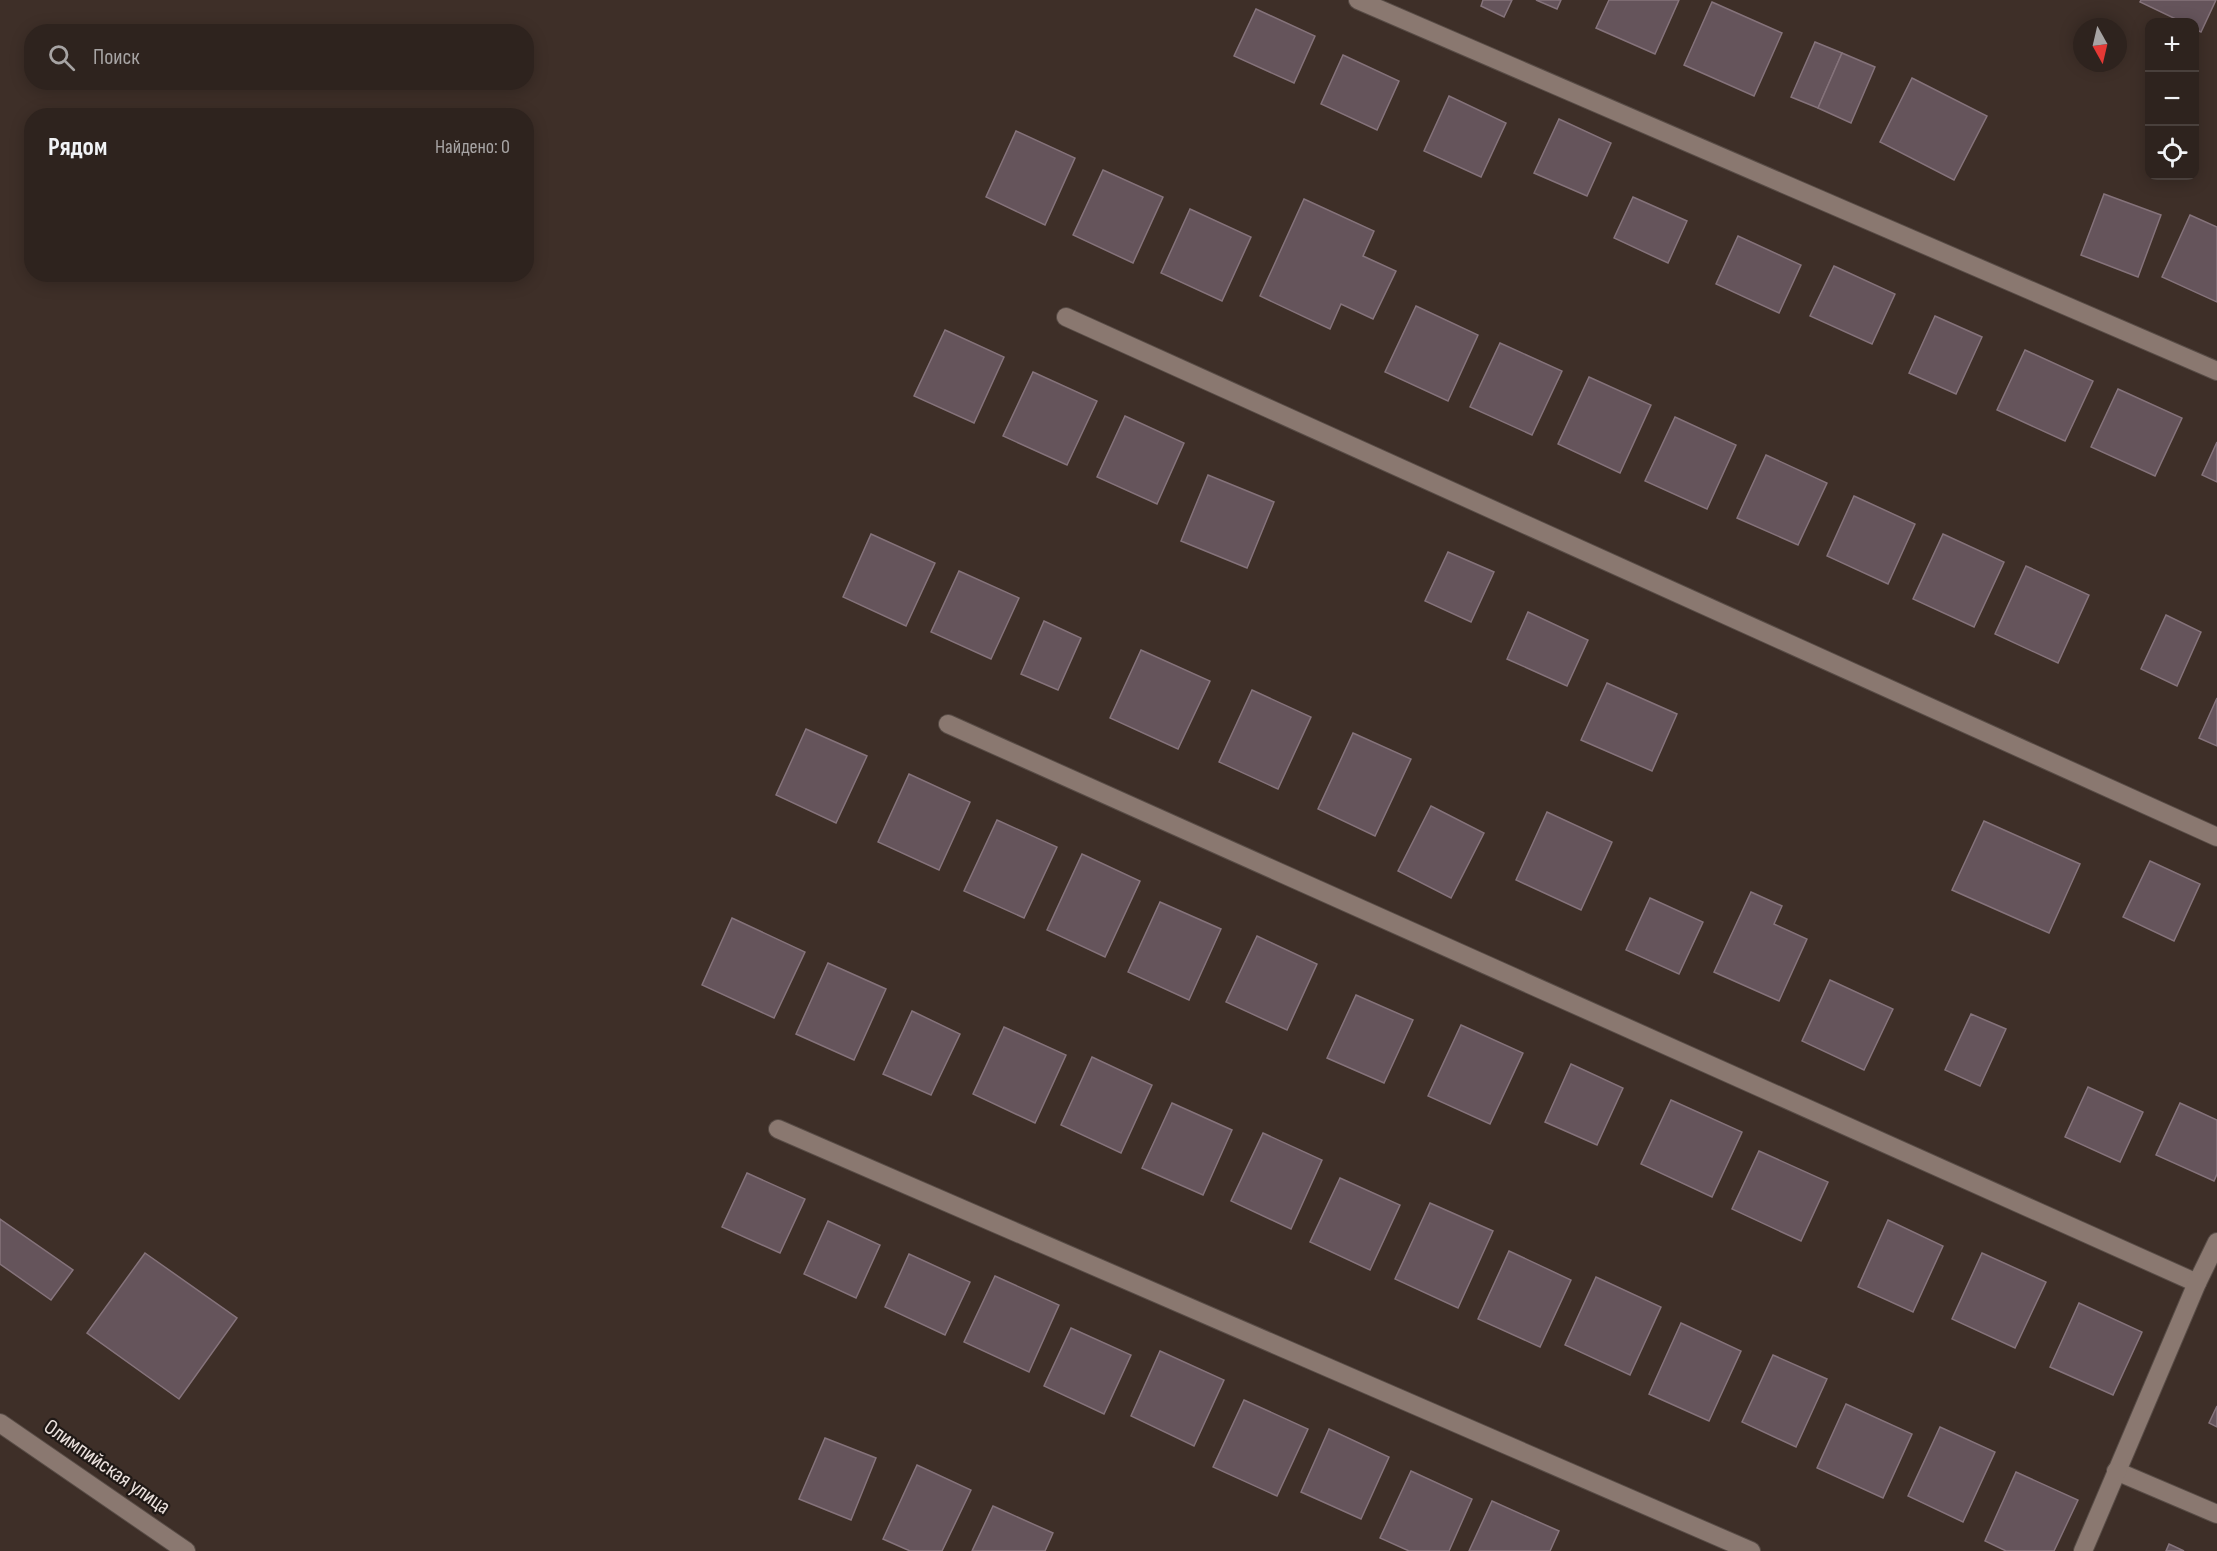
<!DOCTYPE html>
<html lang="ru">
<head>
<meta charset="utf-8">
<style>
	:root { --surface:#2e231e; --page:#362b27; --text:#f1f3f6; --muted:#a7a4a4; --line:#49403c }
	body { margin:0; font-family:"Sofia Sans Condensed",sans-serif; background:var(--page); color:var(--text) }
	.controls { position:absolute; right:18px; top:18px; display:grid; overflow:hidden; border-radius:12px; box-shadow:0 3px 15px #0003 }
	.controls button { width:54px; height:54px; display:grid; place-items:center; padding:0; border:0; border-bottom:2px solid var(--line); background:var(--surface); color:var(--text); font:30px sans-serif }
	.compass { position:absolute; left:2073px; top:18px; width:54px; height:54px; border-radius:50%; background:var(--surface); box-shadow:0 3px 15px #0003; rotate:172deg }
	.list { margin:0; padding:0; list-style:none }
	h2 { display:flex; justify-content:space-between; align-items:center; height:78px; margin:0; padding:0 24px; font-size:26px }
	h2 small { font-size:20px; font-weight:400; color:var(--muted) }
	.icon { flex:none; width:33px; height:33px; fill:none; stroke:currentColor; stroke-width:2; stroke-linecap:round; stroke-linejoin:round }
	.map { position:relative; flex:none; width:2217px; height:1551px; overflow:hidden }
	.search { position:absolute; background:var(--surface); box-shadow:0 3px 15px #0003; left:24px; top:24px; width:510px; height:66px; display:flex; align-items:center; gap:15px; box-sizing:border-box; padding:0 21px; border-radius:24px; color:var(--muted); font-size:22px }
	.panel { position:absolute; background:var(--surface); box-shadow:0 3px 15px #0003; left:24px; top:108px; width:510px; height:174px; border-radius:24px }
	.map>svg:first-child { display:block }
</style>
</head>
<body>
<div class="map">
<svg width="2217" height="1551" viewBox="0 0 2217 1551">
	<rect width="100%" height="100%" fill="#3e2f28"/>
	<g fill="#65545b" stroke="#85737b" stroke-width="1.5">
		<path d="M1483 0H1512L1504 17 1481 6Z"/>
		<path d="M1536 0H1561L1557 9Z"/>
		<path d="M1609 0H1679L1655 54 1596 28Z"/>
		<path d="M2141 0H2216L2201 32 2194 29V22H2182L2140 2Z"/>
		<path d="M1712 2 1782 33 1754 96 1684 65Z"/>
		<path d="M1256 9 1315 36 1294 83 1234 56Z"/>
		<path d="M1815 42 1842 53 1818 108 1791 97Z"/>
		<path d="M1842 53 1875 67 1851 123 1818 108Z"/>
		<path d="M1343 55 1399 81 1377 130 1321 104Z"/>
		<path d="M1912 78 1987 116 1954 180 1880 142Z"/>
		<path d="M1449 96 1506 123 1481 177 1424 151Z"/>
		<path d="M1559 119 1611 143 1587 196 1534 173Z"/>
		<path d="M1016 131 1075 158 1045 225 986 197Z"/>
		<path d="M1103 170 1163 197 1133 263 1073 235Z"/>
		<path d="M2104 194 2161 215 2138 277 2081 255Z"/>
		<path d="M1633 197 1687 221 1668 263 1614 238Z"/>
		<path d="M1304 199 1374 231 1363 256 1396 271 1373 319 1341 304 1330 329 1260 296Z"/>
		<path d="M1190 209 1251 237 1222 301 1161 273Z"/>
		<path d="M2190 215 2217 227V302L2162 277Z"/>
		<path d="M1738 236 1801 265 1779 313 1716 284Z"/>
		<path d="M1834 266 1895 294 1872 344 1810 316Z"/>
		<path d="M1416 306 1478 335 1448 401 1385 372Z"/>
		<path d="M1935 316 1982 337 1956 394 1909 373Z"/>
		<path d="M945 330 1004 357 974 423 914 396Z"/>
		<path d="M1500 343 1562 371 1532 435 1470 407Z"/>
		<path d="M2025 350 2093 381 2065 441 1997 410Z"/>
		<path d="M1033 372 1097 401 1067 465 1003 436Z"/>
		<path d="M1589 377 1651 405 1620 473 1558 444Z"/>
		<path d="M2118 389 2182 418 2155 476 2091 447Z"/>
		<path d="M1125 416 1184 443 1157 504 1097 477Z"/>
		<path d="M1675 417 1736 445 1707 509 1645 481Z"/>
		<path d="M2217 442V482L2202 475Z"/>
		<path d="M1766 455 1827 483 1798 545 1737 518Z"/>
		<path d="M1208 475 1274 502 1247 568 1181 541Z"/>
		<path d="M1854 496 1915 524 1888 584 1827 556Z"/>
		<path d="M871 534 935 563 906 626 843 597Z"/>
		<path d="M1943 534 2004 562 1974 627 1913 599Z"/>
		<path d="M1448 552 1494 572 1471 622 1425 601Z"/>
		<path d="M2026 566 2089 595 2058 663 1995 634Z"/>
		<path d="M959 571 1019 598 991 659 931 632Z"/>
		<path d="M1528 612 1588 640 1567 686 1507 659Z"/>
		<path d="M2166 615 2201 632 2177 686 2141 669Z"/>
		<path d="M1044 621 1081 638 1058 690 1021 674Z"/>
		<path d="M1141 650 1210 681 1178 749 1110 718Z"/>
		<path d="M1607 683 1677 714 1652 771 1581 740Z"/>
		<path d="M1252 690 1311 717 1278 789 1219 762Z"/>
		<path d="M2217 698V746L2199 738Z"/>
		<path d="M806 729 867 756 836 823 776 795Z"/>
		<path d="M1353 733 1411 759 1375 836 1318 809Z"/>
		<path d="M909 774 970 802 939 870 878 842Z"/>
		<path d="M1431 806 1484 833 1451 898 1398 871Z"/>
		<path d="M1547 812 1612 842 1581 910 1516 880Z"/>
		<path d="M997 820 1057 847 1024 918 964 891Z"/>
		<path d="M1984 821 2080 864 2049 933 1952 890Z"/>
		<path d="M1082 854 1140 881 1105 957 1047 930Z"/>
		<path d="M2150 861 2200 884 2174 941 2123 917Z"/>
		<path d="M1751 892 1782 906 1774 924 1807 939 1779 1001 1714 972Z"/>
		<path d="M1650 898 1703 922 1679 974 1626 950Z"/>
		<path d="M1160 902 1221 929 1189 1000 1128 972Z"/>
		<path d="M732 918 805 952 774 1018 702 985Z"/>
		<path d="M1257 936 1317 964 1287 1030 1226 1002Z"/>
		<path d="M828 963 886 989 854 1060 796 1034Z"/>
		<path d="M1830 980 1893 1009 1864 1070 1802 1041Z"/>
		<path d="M1356 995 1413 1020 1384 1083 1327 1058Z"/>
		<path d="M912 1011 960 1034 931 1095 883 1074Z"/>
		<path d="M1971 1014 2006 1029 1980 1086 1945 1070Z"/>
		<path d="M1461 1025 1523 1053 1490 1124 1428 1096Z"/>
		<path d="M1004 1027 1066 1055 1035 1123 973 1094Z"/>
		<path d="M1092 1057 1152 1085 1121 1153 1061 1125Z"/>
		<path d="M1571 1064 1623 1088 1597 1145 1545 1122Z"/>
		<path d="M2088 1087 2143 1112 2120 1162 2065 1137Z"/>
		<path d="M1671 1100 1742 1132 1712 1197 1641 1164Z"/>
		<path d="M1172 1103 1232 1130 1203 1195 1142 1168Z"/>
		<path d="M2180 1103 2217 1120V1174L2214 1181 2156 1155Z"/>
		<path d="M1263 1133 1322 1160 1291 1229 1231 1201Z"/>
		<path d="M1759 1151 1828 1182 1801 1241 1732 1209Z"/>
		<path d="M747 1173 805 1199 780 1253 722 1227Z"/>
		<path d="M1340 1178 1400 1205 1370 1270 1310 1242Z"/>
		<path d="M1430 1203 1493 1231 1458 1308 1395 1279Z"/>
		<path d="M0 1219 73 1270 51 1300 0 1264Z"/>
		<path d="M1888 1220 1943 1246 1913 1312 1858 1287Z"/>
		<path d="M828 1221 880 1245 856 1298 804 1274Z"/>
		<path d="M1509 1251 1571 1280 1540 1347 1478 1319Z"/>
		<path d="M145 1253 237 1318 179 1399 87 1333Z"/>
		<path d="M1982 1253 2046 1282 2015 1348 1952 1319Z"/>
		<path d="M909 1254 970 1282 945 1335 885 1307Z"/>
		<path d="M995 1276 1059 1305 1029 1372 964 1342Z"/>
		<path d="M1596 1277 1661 1307 1630 1375 1565 1345Z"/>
		<path d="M2079 1303 2142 1332 2113 1395 2050 1367Z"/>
		<path d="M1681 1323 1741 1351 1709 1421 1649 1394Z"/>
		<path d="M1071 1328 1131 1355 1104 1414 1044 1386Z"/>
		<path d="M1160 1351 1224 1380 1194 1446 1131 1416Z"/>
		<path d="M1773 1355 1827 1379 1796 1447 1742 1422Z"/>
		<path d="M1244 1400 1308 1429 1277 1496 1213 1467Z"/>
		<path d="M1846 1404 1912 1434 1883 1498 1817 1468Z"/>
		<path d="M2217 1406V1427L2209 1423Z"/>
		<path d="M1940 1427 1995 1452 1963 1522 1908 1496Z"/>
		<path d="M1329 1429 1389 1457 1361 1519 1301 1492Z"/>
		<path d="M825 1438 876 1458 851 1520 799 1499Z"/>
		<path d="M917 1465 971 1490 942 1551H910L883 1539Z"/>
		<path d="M1411 1471 1472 1499 1449 1551H1409L1380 1538Z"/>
		<path d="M2016 1472 2078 1500 2054 1551H2006L1985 1541Z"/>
		<path d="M1492 1501 1559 1531 1550 1551H1469Z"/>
		<path d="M993 1506 1053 1533 1045 1551H972Z"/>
		<path d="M2169 1544 2184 1551H2166Z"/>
	</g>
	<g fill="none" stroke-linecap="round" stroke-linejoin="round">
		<g stroke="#584c46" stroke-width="20">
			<g id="minor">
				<path d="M1358 0 2217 371"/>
				<path d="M1066 317 2217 837"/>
				<path d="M948 724 2197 1283"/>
				<path d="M778 1129 1751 1551"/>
				<path d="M0 1423 186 1551"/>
				<path d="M2116 1471 2217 1514"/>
				<path d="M2083 1551 2197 1283 2217 1242"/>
			</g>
		</g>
		<use href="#minor" stroke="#8a7870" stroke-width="18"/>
	</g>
	<g text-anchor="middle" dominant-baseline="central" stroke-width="4.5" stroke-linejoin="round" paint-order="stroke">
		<g font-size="22" fill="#ebe1dd" stroke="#201916">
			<text transform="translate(107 1467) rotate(35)">Олимпийская улица</text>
		</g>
	</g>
</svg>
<div class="controls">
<button>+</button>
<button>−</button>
<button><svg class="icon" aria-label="locate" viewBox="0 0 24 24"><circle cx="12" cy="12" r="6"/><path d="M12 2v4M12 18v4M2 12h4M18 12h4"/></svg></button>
</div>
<svg class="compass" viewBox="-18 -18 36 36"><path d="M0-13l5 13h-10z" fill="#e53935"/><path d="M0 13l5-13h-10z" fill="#a7a4a4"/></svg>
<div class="search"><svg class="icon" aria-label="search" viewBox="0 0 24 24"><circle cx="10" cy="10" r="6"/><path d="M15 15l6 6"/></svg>Поиск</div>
<section class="panel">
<h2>Рядом<small>Найдено: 0</small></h2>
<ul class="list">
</ul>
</section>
</div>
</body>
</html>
